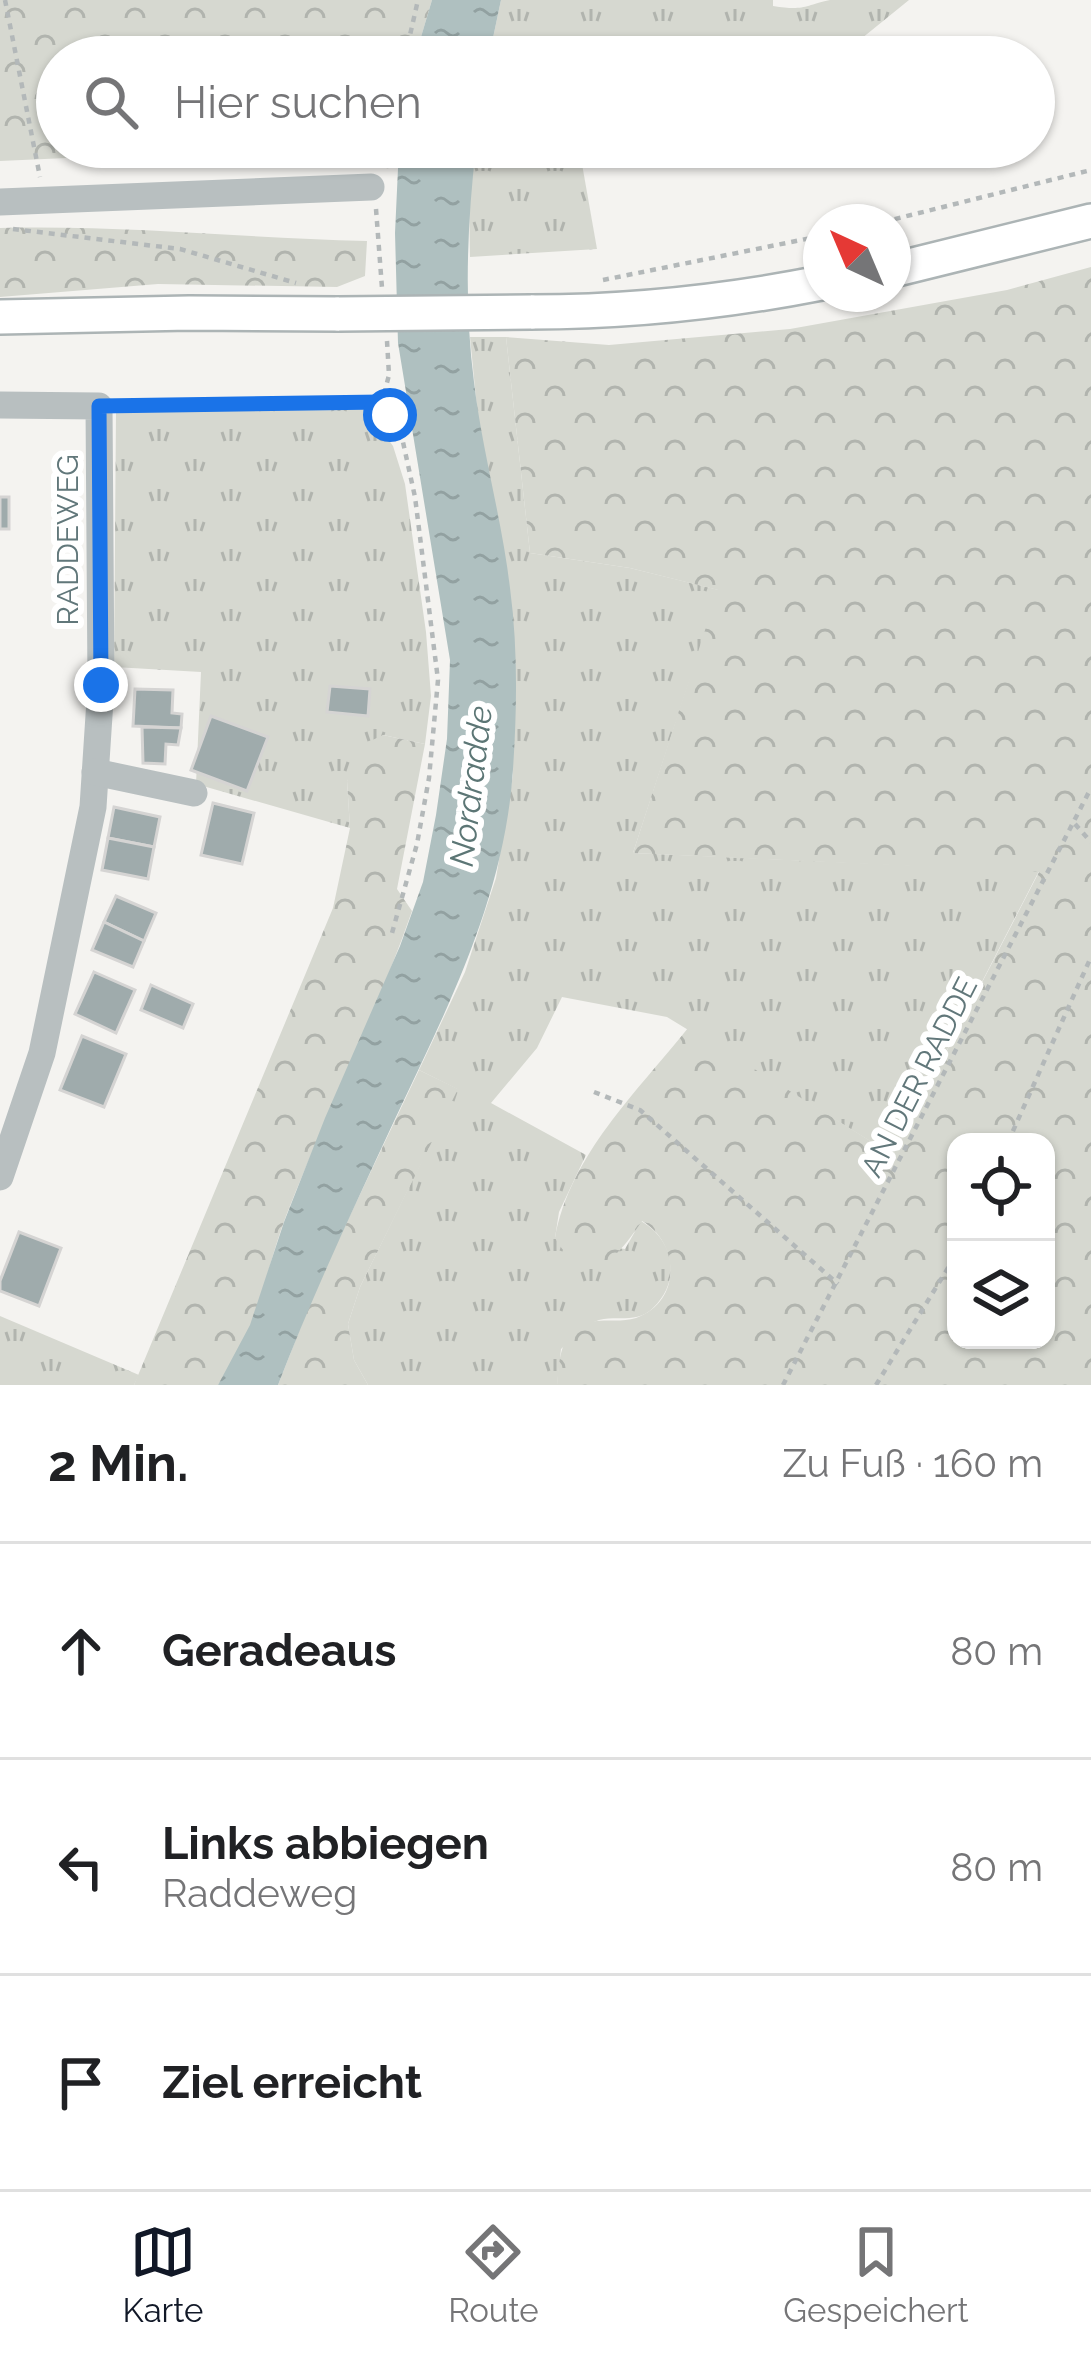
<!DOCTYPE html>
<html lang="de">
<head>
<meta charset="utf-8">
<style>
	:root { --surface:#fff; --page:#f6f6f6; --text:#202124; --muted:#757577; --line:#e0e0e0; --accent:#111827 }
	body { margin:0; font-family:Raleway,sans-serif; background:var(--page); color:var(--text) }
	.controls { position:absolute; right:36px; bottom:36px; display:grid; overflow:hidden; border-radius:24px; box-shadow:0 3px 9px #0004 }
	.controls button { width:108px; height:108px; display:grid; place-items:center; padding:0; border:0; border-bottom:3px solid var(--line); background:var(--surface); color:var(--text); font:60px sans-serif }
	.compass { position:absolute; left:803px; top:204px; width:108px; height:108px; border-radius:50%; background:var(--surface); box-shadow:0 3px 9px #0004; rotate:316deg }
	.stop { position:absolute; width:36px; height:36px; margin:-27px; border:9px solid #1a73e8; border-radius:50%; background:#fff }
	.stop.end { background:#1a73e8; border-color:#fff; box-shadow:0 3px 12px #0008 }
	.list { margin:0; padding:0; list-style:none }
	h2 { display:flex; justify-content:space-between; align-items:center; height:156px; margin:0; padding:0 48px; font-size:51px }
	h2 small { font-size:39px; font-weight:400; color:var(--muted) }
	.list li { display:grid; grid-template-columns:78px 1fr auto; gap:36px; align-items:center; box-sizing:border-box; height:216px; padding:0 48px; border-top:3px solid var(--line) }
	.list b { display:block; font-size:45px; white-space:nowrap }
	.list p { margin:0; font-size:39px; white-space:nowrap; color:var(--muted) }
	.list em { font-size:39px; font-style:normal; color:var(--muted) }
	.icon { flex:none; width:66px; height:66px; fill:none; stroke:currentColor; stroke-width:2; stroke-linecap:round; stroke-linejoin:round }
	.map { position:relative; flex:none; width:1091px; height:1385px; overflow:hidden }
	.search { position:absolute; background:var(--surface); box-shadow:0 3px 9px #0004; left:36px; right:36px; top:36px; height:132px; display:flex; align-items:center; gap:30px; box-sizing:border-box; padding:0 42px; border-radius:66px; color:var(--muted); font-size:45px }
	.sheet { height:804px; background:var(--surface) }
	nav { display:flex; justify-content:space-around; align-items:center; box-sizing:border-box; height:168px; border-top:3px solid var(--line); background:var(--surface); font-size:33px; color:var(--muted) }
	nav a { display:grid; justify-items:center; gap:6px }
	nav .on { color:var(--accent) }
	.map>svg:first-child { display:block }
</style>
</head>
<body>
<div class="map">
<svg width="1091" height="1385" viewBox="0 0 1091 1385">
	<defs>
		<pattern id="grass-tufts" width="24" height="20" patternUnits="userSpaceOnUse" patternTransform="scale(3)"><rect width="24" height="20" fill="#d6d8d0"/><path d="M3 7l-1-3M5 7V3M7 7l1-3M15 17l-1-3M17 17v-4M19 17l1-3" fill="none" stroke="#b1b4ae"/></pattern>
		<pattern id="forest-crowns" width="20" height="18" patternUnits="userSpaceOnUse" patternTransform="scale(3)"><rect width="20" height="18" fill="#d6d8d0"/><path d="M2 6a3 3 0 1 1 6 0M12 15a3 3 0 1 1 6 0" fill="none" stroke="#b1b4ae"/></pattern>
		<pattern id="water-ripples" width="26" height="14" patternUnits="userSpaceOnUse" patternTransform="scale(3)"><rect width="26" height="14" fill="#afc0c0"/><path d="M2 4q2-2 4 0t4 0M15 11q2-2 4 0t4 0" fill="none" stroke="#92a1a1"/></pattern>
	</defs>
	<rect width="100%" height="100%" fill="#f4f3f0"/>
	<g fill="url(#grass-tufts)">
		<path d="M501 0H773V6C804 11 803 6 830 0 854 0 885 0 909 0L856 43 821 53 670 38 610 57H489Z"/>
		<path d="M476 147H579L597 249 470 257 469 200Z"/>
		<path d="M470 337H506L530 553 630 568 719 590 633 853 1039 871 893 1155 667 1017 562 997 537 1048 491 1103 586 1155 559 1212 555 1238 625 1249 641 1221C674 1240 682 1280 653 1308 637 1324 618 1315 599 1320 586 1324 572 1340 561 1349L557 1385H368L354 1360 348 1324 360 1287 457 1089 419 1070 465 972 496 878 513 775Z"/>
		<path d="M366 409 393 446 405 484 426 632 431 696 425 744 383 735 347 781 350 828 196 784 201 672 114 667 116 412Z"/>
		<path d="M0 1316 139 1375 134 1385H0Z"/>
	</g>
	<g fill="url(#forest-crowns)" fill-rule="evenodd">
		<path d="M0 0H432L415 57H57V147H314L0 161Z"/>
		<path d="M0 228C122 225 244 238 367 241L365 276 337 287 158 284 0 297Z"/>
		<path d="M1091 267V1385H557C559 1364 559 1338 580 1326 597 1316 618 1324 636 1318 682 1302 680 1243 642 1221 617 1258 588 1294 555 1238 570 1155 637 1092 688 1028L893 1155 1039 872 633 853 718 590 630 568 530 553 506 337 609 345 790 329 1007 290ZM1046 1142V1340H956V1142Z"/>
		<path d="M383 735 425 744 397 889 412 911C376 1015 326 1114 286 1216 265 1271 256 1339 218 1385H134L333 908 350 828 347 781 362 745Z"/>
		<path d="M419 1070 458 1089 360 1287 348 1324 354 1360 368 1385H278L318 1283Z"/>
	</g>
	<g fill="url(#water-ripples)">
		<path d="M432 0H501L489 57H415Z"/>
		<path d="M399 147H476C467 224 464 305 474 382 482 451 502 519 510 588 518 648 517 709 513 769 505 896 448 1007 395 1119 354 1207 313 1294 278 1385H218L250 1325 284 1222 325 1118 400 946 423 882 436 815 447 739 450 660 398 343 395 233Z"/>
	</g>
	<g fill="#9fabac" stroke="#d5d4d3" stroke-width="3">
		<rect x="0" y="497" width="9" height="32"/>
		<path d="M330 686 370 689 368 716 327 712Z"/>
		<path d="M135 689 173 690 172 713 182 714 181 728 133 726Z"/>
		<path d="M211 716 268 737 247 791 191 770Z"/>
		<path d="M142 727 181 728 178 745 166 744 165 764 143 763Z"/>
		<path d="M213 803 254 813 242 864 201 855Z"/>
		<path d="M114 807 160 817 154 847 108 838Z"/>
		<path d="M108 838 154 847 148 879 102 870Z"/>
		<path d="M116 896 156 913 144 941 104 922Z"/>
		<path d="M104 922 144 941 133 967 92 950Z"/>
		<path d="M94 972 135 990 116 1033 75 1014Z"/>
		<path d="M151 985 193 1004 183 1028 141 1010Z"/>
		<path d="M82 1036 126 1054 104 1107 60 1090Z"/>
		<path d="M19 1232 61 1248 39 1306 0 1291V1281Z"/>
	</g>
	<g fill="none" stroke-linecap="round" stroke-linejoin="round">
		<g stroke="#acb4b5" stroke-width="38">
			<g id="major">
				<path d="M893 270 1091 221"/>
				<path d="M531 312C630 312 724 302 821 283"/>
				<path d="M0 317 189 313 339 314"/>
			</g>
		</g>
		<g stroke="#b3b8b9" stroke-width="4.5" stroke-dasharray="6 6" stroke-linecap="butt">
			<path d="M5 0 40 177"/>
			<path d="M405 57 418 0"/>
			<path d="M386 168 389 147"/>
			<path d="M376 209 382 288"/>
			<path d="M883 222 1091 170"/>
			<path d="M13 229 180 249 296 283"/>
			<path d="M603 280 821 236"/>
			<path d="M387 341 389 375 382 402 401 433 415 497 438 680 429 778 417 844 392 933"/>
			<path d="M123 405 381 402"/>
			<path d="M1075 824 1091 842"/>
			<path d="M594 1092 640 1110 838 1284"/>
			<path d="M1008 1142 1091 957"/>
			<path d="M783 1385 1091 788"/>
			<path d="M876 1385 956 1255"/>
		</g>
		<g stroke="#b8bfc0" stroke-width="27">
			<path d="M0 202 371 187"/>
			<path d="M0 405 99 406 101 685 93 807 42 1053 0 1177"/>
			<path d="M95 772 194 793"/>
		</g>
		<use href="#major" stroke="#fff" stroke-width="33"/>
		<g stroke="#acb4b5" stroke-width="38" stroke-linecap="butt">
			<path id="major-bridge" d="M339 314 531 312"/>
		</g>
		<use href="#major-bridge" stroke="#fff" stroke-width="33"/>
	</g>
	<g fill="none" stroke-linecap="round" stroke-linejoin="round">
		<path stroke="#1a73e8" stroke-width="15" d="M101 685 99 406 382 402 390 415"/>
	</g>
	<g text-anchor="middle" dominant-baseline="central" stroke-width="12" stroke-linejoin="round" paint-order="stroke">
		<g font-size="30" fill="#61777a" stroke="#fff">
			<text transform="translate(67 540) rotate(-90)">RADDEWEG</text>
			<text transform="translate(919 1077) rotate(-63)">AN DER RADDE</text>
		</g>
		<g font-size="33" font-style="italic" fill="#5c7675" stroke="#fff">
			<text transform="translate(471 786) rotate(-83)">Nordradde</text>
		</g>
	</g>
</svg>
<div class="controls">
<button><svg class="icon" aria-label="locate" viewBox="0 0 24 24"><circle cx="12" cy="12" r="6"/><path d="M12 2v4M12 18v4M2 12h4M18 12h4"/></svg></button>
<button><svg class="icon" aria-label="layers" viewBox="0 0 24 24"><path d="M12 4l9 5-9 5-9-5zM3 14l9 5 9-5"/></svg></button>
</div>
<svg class="compass" viewBox="-18 -18 36 36"><path d="M0-13l5 13h-10z" fill="#e53935"/><path d="M0 13l5-13h-10z" fill="#757577"/></svg>
<div class="stop" style="left:390px;top:415px"></div>
<div class="stop end" style="left:101px;top:685px"></div>
<div class="search"><svg class="icon" aria-label="search" viewBox="0 0 24 24"><circle cx="10" cy="10" r="6"/><path d="M15 15l6 6"/></svg>Hier suchen</div>
</div>
<section class="sheet">
<h2>2 Min.<small>Zu Fuß · 160 m</small></h2>
<ul class="list">
<li><svg class="icon" aria-label="ahead" viewBox="0 0 24 24"><path d="M12 20V5M6 11l6-6 6 6"/></svg><div><b>Geradeaus</b></div><em>80 m</em></li>
<li><svg class="icon" aria-label="left" viewBox="0 0 24 24"><path d="M17 20v-9H6M10 6l-5 5 5 5"/></svg><div><b>Links abbiegen</b><p>Raddeweg</p></div><em>80 m</em></li>
<li><svg class="icon" aria-label="arrive" viewBox="0 0 24 24"><path d="M6 21V4h12l-3 4 3 4H6"/></svg><div><b>Ziel erreicht</b></div></li>
</ul>
</section>
<nav>
<a class="on"><svg class="icon" aria-label="map" viewBox="0 0 24 24"><path d="M3 6l6-2 6 2 6-2v14l-6 2-6-2-6 2zM9 4v14M15 6v14"/></svg>Karte</a>
<a><svg class="icon" aria-label="directions" viewBox="0 0 24 24"><path d="M12 3l9 9-9 9-9-9zM9 14v-3h6M13 9l2 2-2 2"/></svg>Route</a>
<a><svg class="icon" aria-label="saved" viewBox="0 0 24 24"><path d="M7 4h10v16l-5-4-5 4z"/></svg>Gespeichert</a>
</nav>
</body>
</html>
